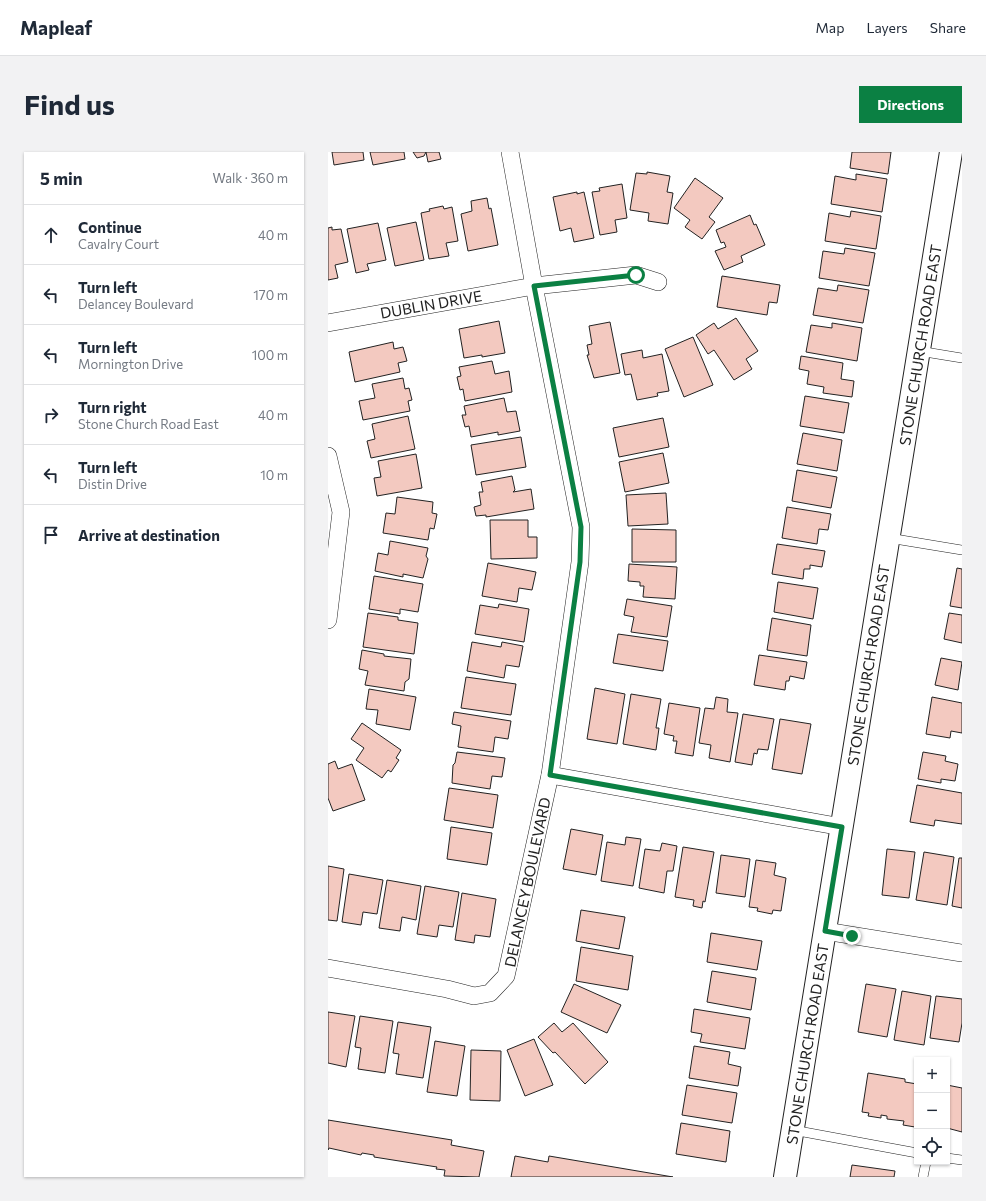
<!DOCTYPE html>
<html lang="en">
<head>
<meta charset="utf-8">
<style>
	:root { --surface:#fff; --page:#f2f2f3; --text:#1f2937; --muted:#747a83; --line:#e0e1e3; --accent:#0b8043 }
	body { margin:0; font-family:Commissioner,sans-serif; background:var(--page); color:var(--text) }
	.controls { position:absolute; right:12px; bottom:12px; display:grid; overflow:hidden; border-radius:0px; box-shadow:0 1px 3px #0004 }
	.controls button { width:36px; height:36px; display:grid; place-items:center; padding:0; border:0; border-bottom:1px solid var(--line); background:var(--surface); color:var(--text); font:20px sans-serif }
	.stop { position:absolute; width:12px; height:12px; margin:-9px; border:3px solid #0b8043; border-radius:50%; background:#fff }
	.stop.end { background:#0b8043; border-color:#fff; box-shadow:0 1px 4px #0008 }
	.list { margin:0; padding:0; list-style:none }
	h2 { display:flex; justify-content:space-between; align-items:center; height:52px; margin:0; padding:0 16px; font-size:17px }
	h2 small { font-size:13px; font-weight:400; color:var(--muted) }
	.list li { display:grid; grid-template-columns:26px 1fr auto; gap:12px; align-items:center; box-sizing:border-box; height:60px; padding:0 16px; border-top:1px solid var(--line) }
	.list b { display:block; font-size:15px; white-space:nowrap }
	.list p { margin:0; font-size:13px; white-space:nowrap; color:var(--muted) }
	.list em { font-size:13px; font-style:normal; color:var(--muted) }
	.icon { flex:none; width:22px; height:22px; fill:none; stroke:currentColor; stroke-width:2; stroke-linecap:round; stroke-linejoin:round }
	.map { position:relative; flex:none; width:634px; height:1025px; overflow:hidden; border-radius:0px }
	header { display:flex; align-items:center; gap:24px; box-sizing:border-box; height:56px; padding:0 20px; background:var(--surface); border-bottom:1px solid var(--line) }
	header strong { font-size:19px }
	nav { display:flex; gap:22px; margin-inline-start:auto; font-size:14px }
	.intro { display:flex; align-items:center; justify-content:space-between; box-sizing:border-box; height:96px; padding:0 24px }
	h1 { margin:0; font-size:28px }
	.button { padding:10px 18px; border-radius:0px; background:var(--accent); color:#fff; font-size:14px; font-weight:700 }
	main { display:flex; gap:24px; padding:0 24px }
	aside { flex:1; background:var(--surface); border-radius:0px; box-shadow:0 1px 3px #0004 }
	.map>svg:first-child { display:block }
</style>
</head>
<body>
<header>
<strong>Mapleaf</strong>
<nav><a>Map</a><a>Layers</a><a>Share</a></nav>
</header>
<div class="intro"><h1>Find us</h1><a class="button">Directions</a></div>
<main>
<aside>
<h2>5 min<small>Walk · 360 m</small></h2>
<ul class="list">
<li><svg class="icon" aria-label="ahead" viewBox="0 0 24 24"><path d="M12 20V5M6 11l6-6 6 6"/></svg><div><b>Continue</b><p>Cavalry Court</p></div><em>40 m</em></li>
<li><svg class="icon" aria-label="left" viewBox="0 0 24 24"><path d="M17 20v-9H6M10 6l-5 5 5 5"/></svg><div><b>Turn left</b><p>Delancey Boulevard</p></div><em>170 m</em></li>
<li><svg class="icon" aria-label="left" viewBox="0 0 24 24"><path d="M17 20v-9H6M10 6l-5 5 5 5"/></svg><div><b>Turn left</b><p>Mornington Drive</p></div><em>100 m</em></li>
<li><svg class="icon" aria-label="right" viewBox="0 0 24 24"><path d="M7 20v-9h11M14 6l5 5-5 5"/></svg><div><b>Turn right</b><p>Stone Church Road East</p></div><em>40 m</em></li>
<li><svg class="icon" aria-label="left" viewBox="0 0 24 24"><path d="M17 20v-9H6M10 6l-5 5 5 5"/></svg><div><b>Turn left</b><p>Distin Drive</p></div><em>10 m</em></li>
<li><svg class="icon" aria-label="arrive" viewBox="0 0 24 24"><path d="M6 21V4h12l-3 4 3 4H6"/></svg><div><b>Arrive at destination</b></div></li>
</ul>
</aside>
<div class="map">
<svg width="634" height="1025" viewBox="0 0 634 1025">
	<rect width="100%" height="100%" fill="#fff"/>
	<g fill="#f3c9c0" stroke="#222">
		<path d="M4 0H35L36 8 6 13Z"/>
		<path d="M42 0H76L77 7 45 13Z"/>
		<path d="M85 0H98L96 4 89 6Z"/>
		<path d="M98 0H111L113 7 100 10Z"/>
		<path d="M524 0H563L560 22 522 16Z"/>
		<path d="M319 20 342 24 339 40 345 41 340 72 320 69 321 61 302 58 308 21 319 22Z"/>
		<path d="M528 22 559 27 554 60 503 52 507 24 528 28Z"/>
		<path d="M367 26 395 46 381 65 387 70 374 87 357 75 362 68 346 56Z"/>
		<path d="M294 32 299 66 287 68 289 80 272 83 264 40 272 39 271 36Z"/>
		<path d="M249 40V42L256 40 266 86 246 90 243 76 232 79 225 45Z"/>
		<path d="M159 46 161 57 163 56 170 93 140 99 133 62 144 59 143 49Z"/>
		<path d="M115 54 116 57 124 55 130 89 118 91 121 104 101 107 93 61 102 59 101 57Z"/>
		<path d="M523 59 553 64 548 97 497 89 501 61 522 65Z"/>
		<path d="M422 63 426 73 428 72 437 93 413 104 415 110 396 118 387 99 398 95 396 90 393 91 388 78Z"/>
		<path d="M88 70 96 108 67 114 59 76Z"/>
		<path d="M50 71 58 108 39 112 41 118 28 121 19 77Z"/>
		<path d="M4 75V78L13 77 20 110 7 113 10 126 0 128V76Z"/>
		<path d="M517 96 547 101 541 134 491 126 495 99 516 102Z"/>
		<path d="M394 124 452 133 449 151 441 150 439 163 389 155Z"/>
		<path d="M510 133 541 138 535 171 485 163 490 136 509 139Z"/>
		<path d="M408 166 430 199 418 207 424 217 406 228 386 198 380 202 368 183 386 171 390 177Z"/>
		<path d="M171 169 177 201 154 205V203L136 206 131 177Z"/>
		<path d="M282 170 292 221 266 226 259 203H261L259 193 264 192 261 174Z"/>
		<path d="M504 171 534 176 529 209 478 200 483 173 504 176Z"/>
		<path d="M365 185 385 233 356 245 337 197Z"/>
		<path d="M65 190 66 197 75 195 79 209 70 211 72 220 27 230 21 200Z"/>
		<path d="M314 198 315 206 334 202 341 239 329 241 330 244 309 248 303 222 297 223 293 202Z"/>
		<path d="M473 204 515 211 513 227 526 229 524 245 495 241 496 235 479 232 481 219 471 217Z"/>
		<path d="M164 209 167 222 181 219 184 240 137 249 135 237 132 238 129 225 133 224 131 215Z"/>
		<path d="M75 226 77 237 81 236 84 248 80 249 82 259 35 268 31 249 47 246 44 232Z"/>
		<path d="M477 244 521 251 516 281 472 274Z"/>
		<path d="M176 246 179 260 188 259 192 279 170 283V280L143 285 141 274 137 275 134 263H138L136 254Z"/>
		<path d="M80 264 87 297 43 306 39 289 47 287 44 272Z"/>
		<path d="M335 266 341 295 291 305 285 276Z"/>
		<path d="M475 281 514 288 509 319 469 312Z"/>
		<path d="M193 285 198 315 148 323 143 293Z"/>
		<path d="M335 301 341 331 297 340 291 310Z"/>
		<path d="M88 302 94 336 49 344 46 326 53 325 50 309Z"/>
		<path d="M469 318 509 325 503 356 464 349Z"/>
		<path d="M184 324 187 338 185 340 203 337 206 357 158 365V363L148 364 146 355 153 353 151 340H155L153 330Z"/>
		<path d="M338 341 340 372 300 374 298 343Z"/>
		<path d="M69 345 105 350 104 361 109 362 106 377 102 376 100 388 55 381 58 361 67 362Z"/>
		<path d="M459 355 503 362 500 378 491 377 489 392 454 386Z"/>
		<path d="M162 368H200V385H209V406L163 407Z"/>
		<path d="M304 377 348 378V410H304Z"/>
		<path d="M62 389 100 396 98 404 100 407 95 426 75 422V425L47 419 50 401 60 403Z"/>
		<path d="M449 392 497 399 494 415 482 413V417H476L475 427 444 422Z"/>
		<path d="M160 411 208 420 204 438 191 436 189 450 154 444Z"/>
		<path d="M301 412 349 415 347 447 315 445 316 434H312V430L300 429Z"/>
		<path d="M629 416 634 417V456L622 454Z"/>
		<path d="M46 424 95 432 90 460 72 457V462L41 457Z"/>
		<path d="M450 430 490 436 485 467 446 460Z"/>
		<path d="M299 447 344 454 339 485 303 480 306 465 296 463Z"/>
		<path d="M171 452 201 457 196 490 147 482 152 453 170 456Z"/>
		<path d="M40 461 70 465V468L90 471 86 502 35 495Z"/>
		<path d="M621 461 634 463V491L616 487Z"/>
		<path d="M444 466 483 473 479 504 439 498Z"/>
		<path d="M290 482 340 489 335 519 285 511Z"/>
		<path d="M144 490 173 495 174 490 195 494 191 515 178 513 176 526 139 519Z"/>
		<path d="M34 498 56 502V504L83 507 81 527 77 530 76 539 37 533 40 519 31 517Z"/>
		<path d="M431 503 479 510 476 527 462 524 461 529H458L457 538 426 533Z"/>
		<path d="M613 506 634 510 630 538 607 533Z"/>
		<path d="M138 525 188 532 183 563 133 556Z"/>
		<path d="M267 536 297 542 289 592 259 587Z"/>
		<path d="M41 537 88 545 82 578 48 572 50 558 38 557Z"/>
		<path d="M303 542 333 547 328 576H331L328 598 295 592Z"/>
		<path d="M388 545 400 547 399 560 410 561 402 610 381 606 383 593 371 591 377 556 386 557Z"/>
		<path d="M604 545 634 551V581L623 579 622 586 598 582Z"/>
		<path d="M341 551 372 556 365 604 347 601 349 589H345L346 584 336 582Z"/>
		<path d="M126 560 183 569 180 587 167 585 165 600 130 595 133 574 124 572Z"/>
		<path d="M415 562 446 567 440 598 430 597 429 602 426 601 424 613 407 610Z"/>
		<path d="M452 567 483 572 474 622 444 617Z"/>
		<path d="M34 571 73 598 68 606 71 608 63 620 60 618 54 626 28 608 36 596 23 587Z"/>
		<path d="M129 600 177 606 174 625 164 624 162 637 124 631 125 613 127 611Z"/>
		<path d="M595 600 618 604 617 609 630 612 627 629 613 627V631L590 627Z"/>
		<path d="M7 609 10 617 24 612 37 648 5 659 0 646V612Z"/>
		<path d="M589 633 634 641V672L607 668 606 674 582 670Z"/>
		<path d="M121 636 170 643 165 676 116 668Z"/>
		<path d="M123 675 164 681 159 713 119 707Z"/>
		<path d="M243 677 275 683 268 723 235 717Z"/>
		<path d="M298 685 313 687 305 734 273 729 279 690 297 693Z"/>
		<path d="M334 691 349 694 345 719H339L336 741 311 736 317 697 332 699Z"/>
		<path d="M355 695 386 700 377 750 375 749 374 756 365 754 366 748 347 745Z"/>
		<path d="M559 697 587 700 581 746 554 743Z"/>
		<path d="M596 700 626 705 619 753 588 748Z"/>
		<path d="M393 703 422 707 417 745 388 741Z"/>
		<path d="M631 706H634V756L624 754Z"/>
		<path d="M428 708 448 711 446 723 458 726 453 759 445 758 444 762 429 759 430 756 421 755Z"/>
		<path d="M0 714 16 717 9 769 0 768Z"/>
		<path d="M21 722 55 728 49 762 35 760 33 773 14 770Z"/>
		<path d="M59 728 93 734 88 768 74 765 72 779 51 776Z"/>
		<path d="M97 734 131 740 125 775 111 773 109 785 89 782Z"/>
		<path d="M134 741 168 747 162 785 147 783 146 791 127 788Z"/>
		<path d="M253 758 297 765 291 797 248 789Z"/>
		<path d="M383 781 434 789 429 818 379 810Z"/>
		<path d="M253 795 305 804 300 838 248 829Z"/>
		<path d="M384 819 428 826 423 858 379 850Z"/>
		<path d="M246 832 293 853 279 881 233 860Z"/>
		<path d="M538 832 568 837 559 885 530 880Z"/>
		<path d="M574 839 603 844 596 893 566 888Z"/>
		<path d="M608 844 634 847V871L631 890 602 886Z"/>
		<path d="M366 857 422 866 417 897 372 890 374 882 363 880Z"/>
		<path d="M0 860 27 864 18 915 0 911Z"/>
		<path d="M32 864 65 869 57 921 30 917 33 896 27 895Z"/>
		<path d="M70 870 103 875 95 926 68 922 71 902 65 901Z"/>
		<path d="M226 871 234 880 245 871 280 910 257 932 227 900 225 901 210 885Z"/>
		<path d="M206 887 225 933 197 944 179 898Z"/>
		<path d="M107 889 137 894 129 944 99 940Z"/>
		<path d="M366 894 402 900 400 912 413 915 410 934 361 926Z"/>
		<path d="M143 898 173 899 172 949 142 948Z"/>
		<path d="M540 921 577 927V930L589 932V972L587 975 575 973 576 969 559 967V964L553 963V966L540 964 541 961 534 960Z"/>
		<path d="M359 933 409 941 404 971 354 963Z"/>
		<path d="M619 933 634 936V980L619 976Z"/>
		<path d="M0 968 124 988 123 993 156 999 151 1025 116 1024 117 1018 108 1017 109 1015 46 1005V1003L34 1001 33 1003 1 996 0 998Z"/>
		<path d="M353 971 402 979 398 1010 348 1002Z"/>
		<path d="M187 1004 220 1010 221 1004 345 1025H183Z"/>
		<path d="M524 1013 567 1019 566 1025H522Z"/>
	</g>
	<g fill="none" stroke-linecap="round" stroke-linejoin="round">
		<g stroke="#222" stroke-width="10">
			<g id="service">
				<path d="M591 199 634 206"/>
				<path d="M561 386 634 398"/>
				<path d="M465 978 589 1001"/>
				<path d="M619 1006 634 1008"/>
				<path d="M595 1025 598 1010"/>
			</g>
		</g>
		<g stroke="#222" stroke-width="18">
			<g id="minor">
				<path d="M0 171 206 134 308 123 330 130"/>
				<path d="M0 304 13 360 0 468"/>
				<path d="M222 623 514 675"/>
				<path d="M497 779 634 801"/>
				<path d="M0 816 119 837 146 844 162 841 178 824 222 623 252 410 253 375 206 134 182 0"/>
			</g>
		</g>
		<g stroke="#222" stroke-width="24">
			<path id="secondary" d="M457 1025 623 0"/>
		</g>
		<use href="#service" stroke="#fff" stroke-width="9"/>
		<use href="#minor" stroke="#fff" stroke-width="17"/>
		<use href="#secondary" stroke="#fff" stroke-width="22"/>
	</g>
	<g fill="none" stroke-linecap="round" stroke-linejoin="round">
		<path stroke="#0b8043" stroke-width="5" d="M308 123 206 134 253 375 252 410 222 623 514 675 497 779 524 784"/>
	</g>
	<g text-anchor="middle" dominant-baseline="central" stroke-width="3" stroke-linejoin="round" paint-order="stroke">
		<g font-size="15" fill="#222" stroke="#fff">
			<text transform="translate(103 152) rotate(-10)">DUBLIN DRIVE</text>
			<text transform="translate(592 193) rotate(-81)">STONE CHURCH ROAD EAST</text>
			<text transform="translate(540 513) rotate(-81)">STONE CHURCH ROAD EAST</text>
			<text transform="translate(199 730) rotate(-78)">DELANCEY BOULEVARD</text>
			<text transform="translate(479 892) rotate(-81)">STONE CHURCH ROAD EAST</text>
		</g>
	</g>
</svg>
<div class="controls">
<button>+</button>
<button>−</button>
<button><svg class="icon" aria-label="locate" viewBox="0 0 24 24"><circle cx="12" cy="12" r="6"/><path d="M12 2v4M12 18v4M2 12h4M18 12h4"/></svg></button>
</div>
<div class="stop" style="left:308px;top:123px"></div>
<div class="stop end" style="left:524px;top:784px"></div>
</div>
</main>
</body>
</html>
